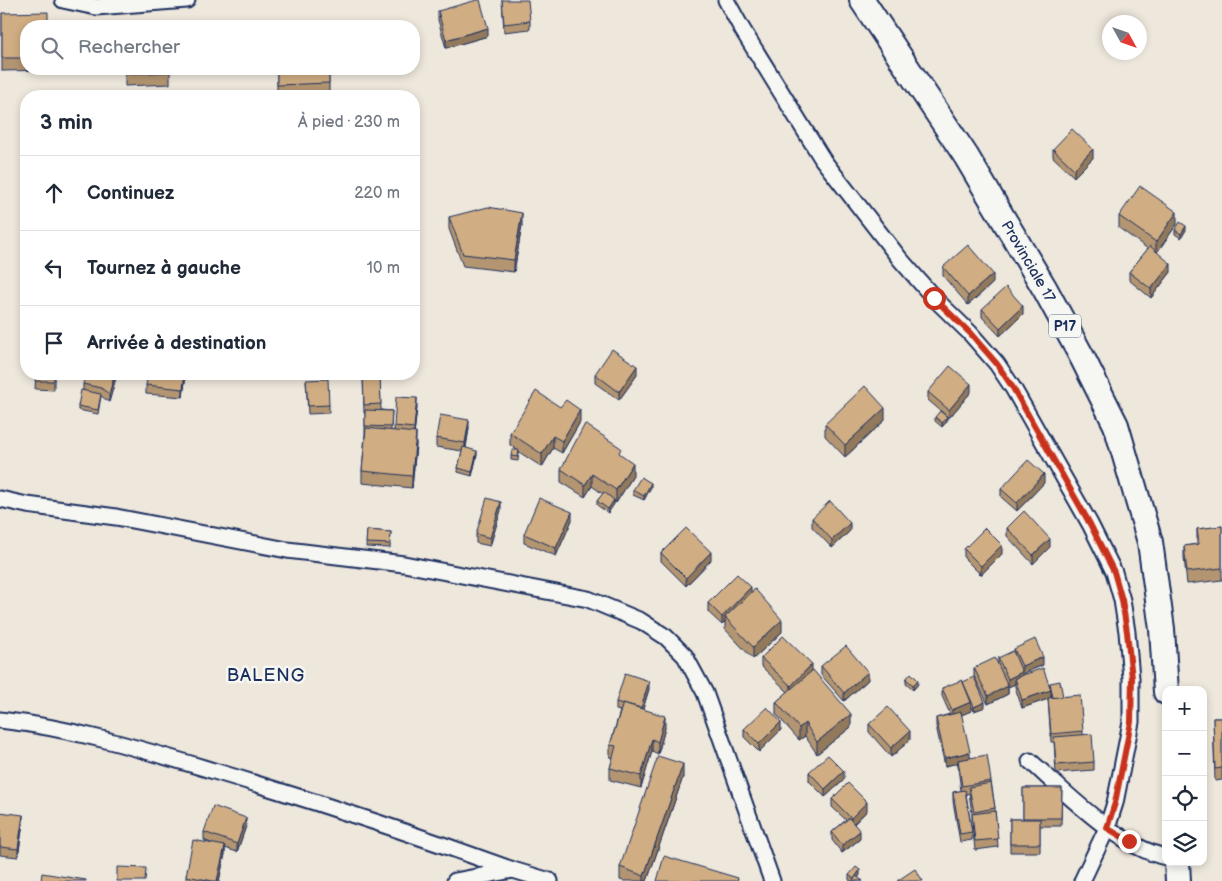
<!DOCTYPE html>
<html lang="fr">
<head>
<meta charset="utf-8">
<style>
	:root { --surface:#fff; --page:#f6f6f7; --text:#1f2937; --muted:#747a83; --line:#e0e1e3 }
	body { margin:0; font-family:"Balsamiq Sans",sans-serif; background:var(--page); color:var(--text) }
	.controls { position:absolute; right:15px; bottom:15px; display:grid; overflow:hidden; border-radius:10px; box-shadow:0 2px 8px #0003 }
	.controls button { width:45px; height:45px; display:grid; place-items:center; padding:0; border:0; border-bottom:1px solid var(--line); background:var(--surface); color:var(--text); font:25px sans-serif }
	.compass { position:absolute; left:1102px; top:15px; width:45px; height:45px; border-radius:50%; background:var(--surface); box-shadow:0 2px 8px #0003; rotate:130deg }
	.stop { position:absolute; width:15px; height:15px; margin:-11px; border:4px solid #c8321e; border-radius:50%; background:#fff }
	.stop.end { background:#c8321e; border-color:#fff; box-shadow:0 1px 5px #0008 }
	.list { margin:0; padding:0; list-style:none }
	h2 { display:flex; justify-content:space-between; align-items:center; height:65px; margin:0; padding:0 20px; font-size:21px }
	h2 small { font-size:16px; font-weight:400; color:var(--muted) }
	.list li { display:grid; grid-template-columns:32px 1fr auto; gap:15px; align-items:center; box-sizing:border-box; height:75px; padding:0 20px; border-top:1px solid var(--line) }
	.list b { display:block; font-size:19px; white-space:nowrap }
	.list em { font-size:16px; font-style:normal; color:var(--muted) }
	.icon { flex:none; width:28px; height:28px; fill:none; stroke:currentColor; stroke-width:2; stroke-linecap:round; stroke-linejoin:round }
	.map { position:relative; flex:none; width:1222px; height:881px; overflow:hidden }
	.search { position:absolute; background:var(--surface); box-shadow:0 2px 8px #0003; left:20px; top:20px; width:400px; height:55px; display:flex; align-items:center; gap:12px; box-sizing:border-box; padding:0 18px; border-radius:20px; color:var(--muted); font-size:19px }
	.panel { position:absolute; background:var(--surface); box-shadow:0 2px 8px #0003; left:20px; top:90px; width:400px; height:290px; border-radius:20px }
	.map>svg:first-child { display:block }
</style>
</head>
<body>
<div class="map">
<svg width="1222" height="881" viewBox="0 0 1222 881">
	<rect width="100%" height="100%" fill="#eee7dc"/>
	<filter id="ink" filterUnits="userSpaceOnUse"><feTurbulence type="fractalNoise" baseFrequency=".02" numOctaves="2"/><feDisplacementMap in="SourceGraphic" scale="10" xChannelSelector="R" yChannelSelector="G"/><feConvolveMatrix kernelMatrix="1 2 1 2 8 2 1 2 1" color-interpolation-filters="sRGB"/></filter>
	<g filter="url(#ink)">
		<g fill="none" stroke-linecap="round" stroke-linejoin="round">
			<g stroke="#1b2f5e" stroke-width="19">
				<g id="minor">
					<path d="M63 0 96 7 187 0"/>
					<path d="M726 0 742 29 823 160 900 259 934 298 970 333 997 364 1013 388 1090 524 1114 572 1122 600 1127 632 1131 678V722L1115 803 1107 828 1082 881"/>
					<path d="M0 499 27 505 116 517 287 550 404 564 588 599 641 621 666 637 685 656 705 693 772 881"/>
					<path d="M0 720C73 728 144 750 214 771 315 801 414 834 513 870"/>
					<path d="M1030 761C1065 792 1120 848 1166 857"/>
					<path d="M455 881 513 870 550 881"/>
				</g>
			</g>
			<g stroke="#1b2f5e" stroke-width="28">
				<g id="primary">
					<path id="s1" d="M862 0 966 156 1045 289 1082 357 1116 425 1150 542 1162 629 1166 692"/>
					<path d="M1177 862 1178 881"/>
				</g>
			</g>
			<use href="#minor" stroke="#f6f6f2" stroke-width="15"/>
			<use href="#primary" stroke="#f6f6f2" stroke-width="24"/>
		</g>
		<g fill="#b39571" stroke="#1b2f5e">
			<path d="M502 0 530 21V29L504 32Z"/>
			<path d="M438 11 488 36 446 48 438 20Z"/>
			<path d="M2 13 26 26V69H48V70L2 71Z"/>
			<path d="M125 69H170V84L125 86Z"/>
			<rect x="277" y="69" width="52" height="27"/>
			<path d="M1053 149 1093 158 1074 177 1053 157Z"/>
			<path d="M1119 216 1177 224 1157 252 1171 272 1151 298 1129 280V272L1148 249 1119 228Z"/>
			<path d="M449 217 522 225 514 272 463 266 449 229Z"/>
			<path d="M1175 230H1186L1181 238 1175 234Z"/>
			<path d="M943 267 993 283 968 305 943 276Z"/>
			<path d="M982 309 1023 314 1000 336 982 317Z"/>
			<path d="M36 374H54V390L35 389Z"/>
			<path d="M117 374 109 402 101 396 98 414 78 410V406L83 390V384Z"/>
			<path d="M186 374 183 397 146 394V385Z"/>
			<path d="M363 374H380L381 410 392 411 391 431H394V426L417 407 414 433 416 445 412 488 362 483V471L365 434V413H364Z"/>
			<path d="M595 374 637 375 619 400 595 383Z"/>
			<path d="M306 380 329 405V413L308 414Z"/>
			<path d="M928 392H971L949 418 928 400Z"/>
			<path d="M935 417 947 421 942 427 935 421Z"/>
			<path d="M885 420 845 457 825 436V424Z"/>
			<path d="M580 422 562 453 553 448 542 467 519 452 518 461 511 460V456L517 450 510 445V433Z"/>
			<path d="M469 428 466 448 477 455 472 476 458 472V468L462 451 436 447V438Z"/>
			<path d="M621 455 633 476 616 503 614 501V504L608 513 597 505V501L603 494 592 486 585 497 561 482V469Z"/>
			<path d="M1044 483 1017 511 1001 497V489Z"/>
			<path d="M651 487 644 500 633 495V490Z"/>
			<path d="M501 510 490 546 476 543V534Z"/>
			<path d="M812 518 850 531 832 548 812 527Z"/>
			<path d="M572 520 556 556 524 543V534Z"/>
			<path d="M1222 526V580L1187 584 1184 558V546L1197 544V529Z"/>
			<path d="M1007 528 1050 547 1033 564 1007 536Z"/>
			<path d="M367 530 391 532 390 548 366 547Z"/>
			<path d="M964 549 1002 554 981 575 964 558Z"/>
			<path d="M661 553 711 560 686 586 661 561Z"/>
			<path d="M751 593 782 632 753 659 725 629V622L722 625 708 612V603Z"/>
			<path d="M1014 649 1043 665 1022 674V676L1051 698H1052L1050 687V683L1063 697 1083 731V734L1094 762V770L1056 773 1054 742H1051L1048 699 1022 708 1015 687V684L1008 687V694L988 704 974 676V668L998 665V658L1014 654Z"/>
			<path d="M761 658 812 671 851 727 817 754 805 736 799 740 776 714V702L788 692 761 666Z"/>
			<path d="M821 666 868 680 844 701 821 675Z"/>
			<path d="M906 679 918 684 913 690 906 684Z"/>
			<path d="M963 682 985 707 974 711 971 705V711L961 715 970 758 991 781 995 808 998 847 975 850 972 822V814L969 793 966 794 972 832V840L960 842 953 801V792L961 791 958 768V763L945 766 936 726V718L950 714 942 696V688Z"/>
			<path d="M649 689 643 709 665 728 658 754 652 751 641 788 610 780V768L613 757H610V745L620 711 616 710V702Z"/>
			<path d="M1213 718H1222V780L1215 781Z"/>
			<path d="M869 724 910 740 891 757 869 732Z"/>
			<path d="M744 729 781 730 759 752 744 737Z"/>
			<path d="M809 772 844 780 825 797 809 781Z"/>
			<path d="M683 777 647 881H624L620 880V867Z"/>
			<path d="M1023 788H1062L1061 826H1040V852H1010V819H1023Z"/>
			<path d="M832 799 867 811 854 824 860 839 842 853 832 840V832L846 820 832 807Z"/>
			<path d="M0 814 23 823 18 857 0 855Z"/>
			<path d="M246 826 237 852 225 848V854L219 881H186V876L213 844 204 840V832Z"/>
			<path d="M849 875H860L858 878 863 881H851L849 880Z"/>
		</g>
		<g fill="#92795c" stroke="#1b2f5e">
			<path d="M488 28V36L446 48V40Z"/>
			<path d="M1093 149V158L1074 177V169Z"/>
			<path d="M1177 212V224L1156 254V242Z"/>
			<path d="M522 213V225L514 272V260Z"/>
			<path d="M1186 226V230L1181 238V234Z"/>
			<path d="M1171 264V272L1151 298V289Z"/>
			<path d="M993 274V283L968 305V296Z"/>
			<path d="M1023 306V314L1000 336V328Z"/>
			<path d="M637 366V375L619 400V392Z"/>
			<path d="M115 374H117L109 402V394Z"/>
			<path d="M185 374H186L183 397V389Z"/>
			<path d="M971 384V392L949 418V410Z"/>
			<path d="M417 398V407L414 436V428Z"/>
			<path d="M885 408V420L845 457V445Z"/>
			<path d="M580 410V422L562 453V441Z"/>
			<path d="M947 417V421L942 427V423Z"/>
			<path d="M469 420V428L465 451V443Z"/>
			<path d="M416 433V445L412 488V476Z"/>
			<path d="M553 436V448L542 467V454Z"/>
			<path d="M477 451V455L472 476V472Z"/>
			<path d="M633 463V476L616 503V490Z"/>
			<path d="M592 474V486L585 497V485Z"/>
			<path d="M1044 474V483L1017 511V503Z"/>
			<path d="M651 483V487L644 500V496Z"/>
			<path d="M614 500V504L608 513V509Z"/>
			<path d="M501 502V510L490 546V538Z"/>
			<path d="M572 512V520L556 556V548Z"/>
			<path d="M850 523V531L832 548V540Z"/>
			<path d="M1050 539V547L1033 564V555Z"/>
			<path d="M1002 545V554L981 575V566Z"/>
			<path d="M711 552V560L686 586V578Z"/>
			<path d="M751 587V596L725 617V622L722 625V617Z"/>
			<path d="M782 620V632L753 659V647Z"/>
			<path d="M1043 657V665L1022 674V681L1015 678V684L1008 687V694L988 704V696L1008 686V679L1022 672V666Z"/>
			<path d="M812 664V672L791 694V686Z"/>
			<path d="M868 672V680L844 701V693Z"/>
			<path d="M918 680V684L913 690V685Z"/>
			<path d="M649 681V689L640 718V709Z"/>
			<path d="M1051 690V698L1022 708V700Z"/>
			<path d="M971 702V711L952 719V710Z"/>
			<path d="M985 702V707L974 711V707Z"/>
			<path d="M851 714V727L817 754V742Z"/>
			<path d="M665 716V728L658 754V742Z"/>
			<path d="M781 722V730L759 752V744Z"/>
			<path d="M805 723V736L799 740V728Z"/>
			<path d="M910 731V740L891 757V748Z"/>
			<path d="M652 739V751L641 788V776Z"/>
			<path d="M970 752V760H958V763L945 766V758Z"/>
			<path d="M683 764V777L647 881H644V876Z"/>
			<path d="M844 771V780L825 797V789Z"/>
			<path d="M867 802V811L851 826V818Z"/>
			<path d="M23 815V823L18 857V849Z"/>
			<path d="M246 818V826L237 852V844Z"/>
			<path d="M860 831V839L842 853V845Z"/>
			<path d="M225 846V854L219 881H217Z"/>
			<path d="M860 870V875L855 881 854 879Z"/>
		</g>
		<g fill="#d0ad83" stroke="#1b2f5e">
			<path d="M477 0H480L488 28 446 40 438 11Z"/>
			<path d="M502 0H528L530 21 504 24Z"/>
			<path d="M48 12V26H26V58H2V13Z"/>
			<path d="M125 69H170V72L125 74Z"/>
			<path d="M277 69H329V83L277 85Z"/>
			<path d="M1072 129 1093 149 1074 169 1053 149Z"/>
			<path d="M1140 186 1177 212 1156 242 1119 216Z"/>
			<path d="M488 207 522 213 514 260 463 254 449 217Z"/>
			<path d="M1180 222 1186 226 1181 234 1175 230Z"/>
			<path d="M968 245 993 274 968 296 943 267Z"/>
			<path d="M1150 246 1171 264 1151 289 1129 272Z"/>
			<path d="M1006 287 1023 306 1000 328 982 309Z"/>
			<path d="M612 349 637 366 619 392 595 374Z"/>
			<path d="M950 366 971 384 949 410 928 392Z"/>
			<path d="M36 374H54V381H35Z"/>
			<path d="M86 374H115L109 394 101 388 83 384Z"/>
			<path d="M148 374H185L183 389 146 385Z"/>
			<path d="M363 374H380L381 404 364 405Z"/>
			<path d="M328 379 329 405 308 406 306 380Z"/>
			<path d="M865 386 885 408 845 445 825 424Z"/>
			<path d="M81 390 101 394 98 410 78 406Z"/>
			<path d="M536 391 560 407 566 400 580 410 562 441 553 436 542 454 510 433Z"/>
			<path d="M396 397 417 398 414 428 394 426Z"/>
			<path d="M365 410 392 411 391 427 365 426Z"/>
			<path d="M940 411 947 417 942 423 935 417Z"/>
			<path d="M440 415 469 420 465 443 436 438Z"/>
			<path d="M585 424 621 448 619 453 633 463 616 490 592 474 585 485 561 469Z"/>
			<path d="M366 428 416 433 412 476 362 471Z"/>
			<path d="M463 447 477 451 472 472 458 468Z"/>
			<path d="M512 450H519L518 457 511 456Z"/>
			<path d="M1028 460 1044 474 1017 503 1001 489Z"/>
			<path d="M641 477 651 483 644 496 633 490Z"/>
			<path d="M604 492 614 500 608 509 597 501Z"/>
			<path d="M487 498 501 502 490 538 476 534Z"/>
			<path d="M539 498 572 512 556 548 524 534Z"/>
			<path d="M830 501 850 523 832 540 812 518Z"/>
			<path d="M1024 511 1050 539 1033 555 1007 528Z"/>
			<path d="M1222 526V568L1187 572 1184 546 1199 544 1197 529Z"/>
			<path d="M686 528 711 552 686 578 661 553Z"/>
			<path d="M985 528 1002 545 981 566 964 549Z"/>
			<path d="M367 530 391 532 390 544 366 543Z"/>
			<path d="M737 574 751 587 722 617 708 603Z"/>
			<path d="M755 589 782 620 753 647 725 617Z"/>
			<path d="M783 636 812 664 791 686 761 658Z"/>
			<path d="M1035 639 1043 657 1022 666 1014 649Z"/>
			<path d="M846 646 868 672 844 693 821 666Z"/>
			<path d="M1013 651 1022 672 1008 679 998 658Z"/>
			<path d="M995 658 1008 686 988 696 974 668Z"/>
			<path d="M1043 668 1051 690 1022 700 1015 678Z"/>
			<path d="M813 670 851 714 817 742 805 723 799 728 776 702Z"/>
			<path d="M625 673 649 681 641 708 623 703V704L616 702Z"/>
			<path d="M911 673 918 680 913 685 906 679Z"/>
			<path d="M974 677 985 702 974 707 963 682Z"/>
			<path d="M962 680 971 702 952 710 942 688Z"/>
			<path d="M1060 681 1063 697 1053 698 1050 683Z"/>
			<path d="M1080 695 1083 731 1051 734 1048 698Z"/>
			<path d="M623 703 665 716 658 742 652 739 641 776 610 768 616 746 610 745Z"/>
			<path d="M767 707 781 722 759 744 744 729Z"/>
			<path d="M888 707 910 731 891 748 869 724Z"/>
			<path d="M961 712 970 752 945 758 936 718Z"/>
			<path d="M1213 718H1222V768L1215 769Z"/>
			<path d="M1092 734 1094 762 1056 765 1054 737Z"/>
			<path d="M828 755 844 771 825 789 809 772Z"/>
			<path d="M987 755 991 781 962 786 958 760Z"/>
			<path d="M658 756 683 764 644 876 620 867Z"/>
			<path d="M848 783 867 802 851 818 832 799Z"/>
			<path d="M991 783 995 808 974 812 969 787Z"/>
			<path d="M1023 788H1062L1061 818H1023Z"/>
			<path d="M965 790 972 832 960 834 953 792Z"/>
			<path d="M213 806 246 818 237 844 204 832Z"/>
			<path d="M995 811 998 839 975 841 972 814Z"/>
			<path d="M0 812 23 815 18 849 0 847Z"/>
			<path d="M849 818 860 831 842 845 832 832Z"/>
			<rect x="1010" y="819" width="30" height="25"/>
			<path d="M193 840 225 846 217 881H213L186 876Z"/>
			<path d="M664 856 738 878 737 881H657Z"/>
			<path d="M117 867 146 868 145 881H117Z"/>
			<path d="M856 867 860 870 854 879 849 875Z"/>
			<path d="M915 869 923 881H897Z"/>
			<path d="M42 873 86 880V881H41Z"/>
			<path d="M856 876 863 881H853Z"/>
		</g>
	</g>
	<g fill="none" stroke-linecap="round" stroke-linejoin="round" filter="url(#ink)">
		<path stroke="#c8321e" stroke-width="6" d="M934 298 970 333 997 364 1013 388 1090 524 1114 572 1122 600 1127 632 1132 678 1131 722 1115 803 1107 828 1129 841"/>
	</g>
	<g text-anchor="middle" dominant-baseline="central" stroke-width="5" stroke-linejoin="round" paint-order="stroke">
		<rect fill="#f6f6f2" stroke="#5d6b8a" stroke-width="1" x="1049" y="314.5" width="32" height="23" rx="4"/>
		<g font-size="14" font-weight="bold" fill="#1b2f5e">
			<text x="1065" y="326">P17</text>
		</g>
		<g font-size="15" fill="#1b2f5e" stroke="#f6f6f2">
			<text stroke="none"><textPath href="#s1" startOffset="310">Provinciale 17</textPath></text>
		</g>
		<g font-size="18" letter-spacing="1" fill="#1b2f5e" stroke="#f6f6f2">
			<text x="266" y="675">BALENG</text>
		</g>
	</g>
</svg>
<div class="controls">
<button>+</button>
<button>−</button>
<button><svg class="icon" aria-label="locate" viewBox="0 0 24 24"><circle cx="12" cy="12" r="6"/><path d="M12 2v4M12 18v4M2 12h4M18 12h4"/></svg></button>
<button><svg class="icon" aria-label="layers" viewBox="0 0 24 24"><path d="M12 4l9 5-9 5-9-5zM3 14l9 5 9-5"/></svg></button>
</div>
<svg class="compass" viewBox="-18 -18 36 36"><path d="M0-13l5 13h-10z" fill="#e53935"/><path d="M0 13l5-13h-10z" fill="#747a83"/></svg>
<div class="stop" style="left:934px;top:298px"></div>
<div class="stop end" style="left:1129px;top:841px"></div>
<div class="search"><svg class="icon" aria-label="search" viewBox="0 0 24 24"><circle cx="10" cy="10" r="6"/><path d="M15 15l6 6"/></svg>Rechercher</div>
<section class="panel">
<h2>3 min<small>À pied · 230 m</small></h2>
<ul class="list">
<li><svg class="icon" aria-label="ahead" viewBox="0 0 24 24"><path d="M12 20V5M6 11l6-6 6 6"/></svg><div><b>Continuez</b></div><em>220 m</em></li>
<li><svg class="icon" aria-label="left" viewBox="0 0 24 24"><path d="M17 20v-9H6M10 6l-5 5 5 5"/></svg><div><b>Tournez à gauche</b></div><em>10 m</em></li>
<li><svg class="icon" aria-label="arrive" viewBox="0 0 24 24"><path d="M6 21V4h12l-3 4 3 4H6"/></svg><div><b>Arrivée à destination</b></div></li>
</ul>
</section>
</div>
</body>
</html>
